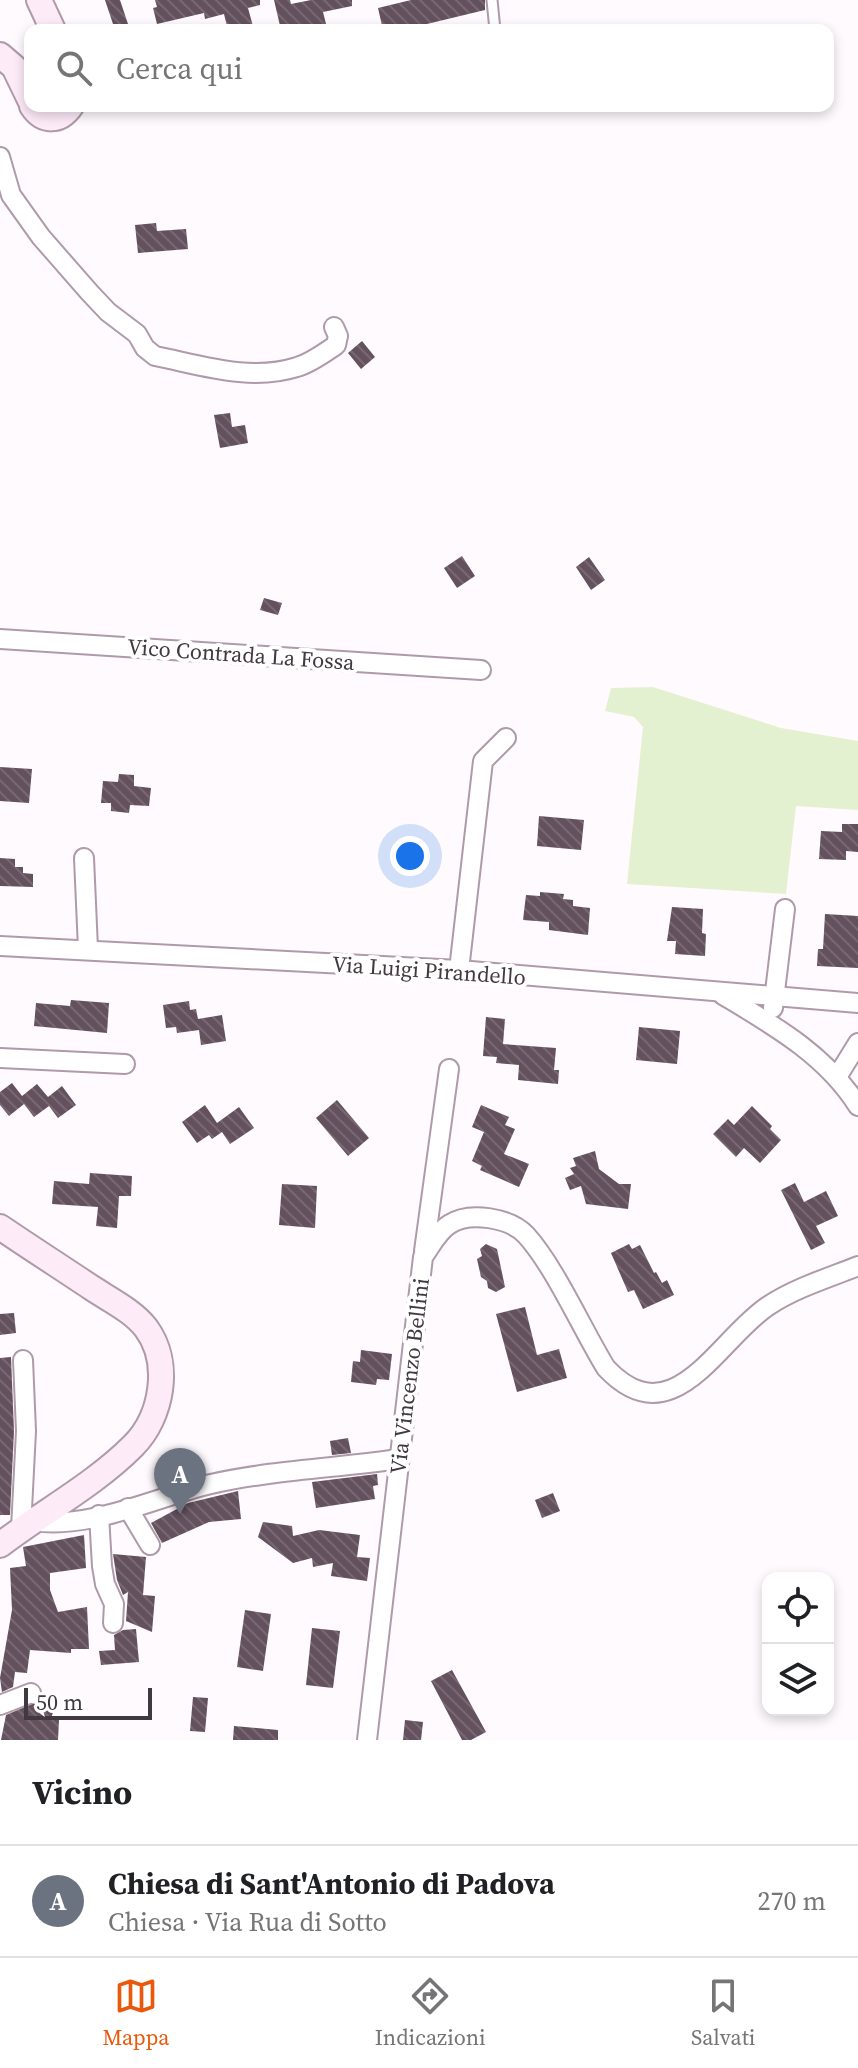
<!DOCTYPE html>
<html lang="it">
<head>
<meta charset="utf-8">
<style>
	:root { --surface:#fff; --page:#f6f6f6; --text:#202124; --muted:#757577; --line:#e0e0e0; --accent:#ea580c }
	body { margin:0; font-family:"Source Serif 4",serif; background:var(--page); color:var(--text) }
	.controls { position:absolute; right:24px; bottom:24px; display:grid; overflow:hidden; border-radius:16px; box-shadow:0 4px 12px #0003 }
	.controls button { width:72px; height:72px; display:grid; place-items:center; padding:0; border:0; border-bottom:2px solid var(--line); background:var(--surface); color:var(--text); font:40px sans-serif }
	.scale { position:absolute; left:24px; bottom:20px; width:128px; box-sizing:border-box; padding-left:8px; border:4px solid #41393f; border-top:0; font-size:22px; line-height:28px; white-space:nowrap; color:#41393f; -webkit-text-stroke:6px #fff; paint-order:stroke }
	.you { position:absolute; left:410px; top:856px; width:28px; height:28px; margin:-20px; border:6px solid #fff; border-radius:50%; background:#1a73e8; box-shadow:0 0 0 12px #1a73e833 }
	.badge { display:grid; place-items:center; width:52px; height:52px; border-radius:50%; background:var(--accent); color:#fff; font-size:26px; font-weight:700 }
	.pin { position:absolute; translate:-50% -66px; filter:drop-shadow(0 2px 4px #0008) }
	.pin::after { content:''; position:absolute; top:42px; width:28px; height:24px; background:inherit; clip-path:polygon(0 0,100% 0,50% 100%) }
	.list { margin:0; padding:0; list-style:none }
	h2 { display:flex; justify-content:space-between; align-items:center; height:104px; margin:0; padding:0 32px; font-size:34px }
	h2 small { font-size:26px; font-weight:400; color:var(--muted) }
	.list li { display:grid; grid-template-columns:52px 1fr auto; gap:24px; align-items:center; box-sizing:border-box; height:112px; padding:0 32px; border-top:2px solid var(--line) }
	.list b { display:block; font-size:30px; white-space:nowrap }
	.list p { margin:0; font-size:26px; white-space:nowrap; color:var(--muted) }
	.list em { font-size:26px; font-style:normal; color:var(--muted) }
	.icon { flex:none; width:44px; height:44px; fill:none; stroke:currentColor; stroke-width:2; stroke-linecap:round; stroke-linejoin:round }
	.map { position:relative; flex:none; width:858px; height:1740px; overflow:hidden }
	.search { position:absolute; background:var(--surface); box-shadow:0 4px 12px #0003; left:24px; right:24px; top:24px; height:88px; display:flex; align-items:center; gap:20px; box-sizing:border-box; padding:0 28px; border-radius:16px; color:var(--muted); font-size:30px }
	.sheet { height:216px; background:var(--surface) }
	nav { display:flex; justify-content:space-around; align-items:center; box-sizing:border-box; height:112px; border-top:2px solid var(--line); background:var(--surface); font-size:22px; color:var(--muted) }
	nav a { display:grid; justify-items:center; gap:4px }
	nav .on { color:var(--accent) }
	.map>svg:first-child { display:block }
</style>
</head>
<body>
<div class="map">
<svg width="858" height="1740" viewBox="0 0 858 1740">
	<defs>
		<pattern id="building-back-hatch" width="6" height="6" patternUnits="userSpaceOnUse" patternTransform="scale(2)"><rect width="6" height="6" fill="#64515e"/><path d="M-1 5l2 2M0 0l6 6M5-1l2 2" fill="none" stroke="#786873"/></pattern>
	</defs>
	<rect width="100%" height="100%" fill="#fffafd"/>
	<path fill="#e4f1d1" d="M653 687 781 728 858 741V810L796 806 786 894 627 884 643 727 634 717 605 711 611 688Z"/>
	<g fill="url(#building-back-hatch)">
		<path d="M105 0H120L129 27 115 30Z"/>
		<path d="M155 0H260V5L248 8 254 30H228L224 14 205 19 204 13 157 24 153 8 157 7Z"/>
		<path d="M274 0H290L291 4 311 0H352V6L323 12 327 28 281 30Z"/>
		<path d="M411 0H485V10L402 30H383L378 8Z"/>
		<path d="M156 223 157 231 186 229 188 249 138 253 135 225Z"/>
		<path d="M362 341 375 357 361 369 348 353Z"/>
		<path d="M230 413 232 427 245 425 248 443 220 448 214 415Z"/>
		<path d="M462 556 475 576 457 588 444 568Z"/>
		<path d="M589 557 605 580 591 590 576 567Z"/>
		<path d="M264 598 282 603 278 615 260 610Z"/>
		<path d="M0 767 32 769 29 803 0 801Z"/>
		<path d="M119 774 134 775V786L151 788 149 806 130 805 129 813 111 811V803H101L103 781 118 782Z"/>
		<path d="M539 816 584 820 581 850 537 846Z"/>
		<path d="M842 824H858V852L846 851V860L819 859 821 831 842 832Z"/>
		<path d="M0 858 15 859V867H23V873L33 874V887L0 886Z"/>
		<path d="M540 892 564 894 563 899 573 900V906L590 908 588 935 549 930V922L523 920 526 895 540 896Z"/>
		<path d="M672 907 703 909 702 933 706 934 705 956 675 954 676 941H667Z"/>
		<path d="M825 914 858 916V968L817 966 818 949H823Z"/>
		<path d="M71 1000 109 1003 107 1033 34 1026 36 1003 70 1006Z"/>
		<path d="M189 1001 190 1010 196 1009 198 1019 222 1015 226 1041 201 1045 199 1030 177 1033 176 1027 166 1028 163 1005Z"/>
		<path d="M486 1017 505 1019 503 1044 556 1048 554 1070H559L558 1084 518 1080 519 1065 496 1063 497 1057 483 1056Z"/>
		<path d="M639 1027 680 1031 677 1064 636 1060Z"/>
		<path d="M12 1083 22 1096 37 1084 48 1097 62 1086 76 1105 58 1118 49 1106 34 1117 24 1104 9 1116 0 1105V1092Z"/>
		<path d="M337 1100 369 1138 348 1156 316 1118Z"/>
		<path d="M205 1105 217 1123 239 1107 254 1128 230 1144 222 1132 212 1139 209 1135 197 1143 182 1122Z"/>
		<path d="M481 1105 509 1117 505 1125 515 1129 504 1154 529 1164 519 1187 480 1170 482 1166 472 1161 484 1132 472 1127Z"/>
		<path d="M752 1106 772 1126 770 1129 781 1140 760 1163 744 1148 736 1157 713 1134 728 1119 734 1125Z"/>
		<path d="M595 1151 599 1169 619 1184H631L628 1209 586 1204 581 1186 570 1190 565 1178 574 1174 570 1168 576 1166 573 1158Z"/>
		<path d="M90 1173 132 1176 131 1196H119L117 1228 96 1226 98 1207 52 1204 54 1181 89 1184Z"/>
		<path d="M795 1183 804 1202 826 1191 838 1216 816 1226 825 1243 811 1250 781 1190Z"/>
		<path d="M282 1184 317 1186 315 1228 279 1225Z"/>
		<path d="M486 1244 497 1249 505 1287 496 1292 488 1288 487 1281 481 1277 477 1259 482 1256 480 1249Z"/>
		<path d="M629 1244 632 1249 640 1245 654 1273 656 1272 662 1283 667 1280 674 1295 643 1309 634 1290 628 1292 611 1253Z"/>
		<path d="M525 1307 537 1355 559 1349 567 1378 517 1392 496 1314Z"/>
		<path d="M14 1313 16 1333 0 1335V1314Z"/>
		<path d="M361 1350 392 1354 389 1380 377 1379 376 1385 351 1382 353 1361 360 1362Z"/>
		<path d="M11 1357 14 1431 10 1515H0V1358Z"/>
		<path d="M348 1438 351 1453 332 1455 330 1441Z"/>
		<path d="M377 1474 378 1485 373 1486 375 1499 316 1508 312 1482Z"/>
		<path d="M238 1491 241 1519 209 1522 162 1543 151 1523 188 1503Z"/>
		<path d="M553 1493 560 1511 542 1518 535 1500Z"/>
		<path d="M263 1522 292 1526 293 1536 319 1530 360 1535 357 1557 370 1558 367 1581 331 1576 333 1563 313 1567 312 1558 293 1563 258 1537Z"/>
		<path d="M84 1535 86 1568 50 1573V1590L58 1612 87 1607 89 1649H71V1653L30 1650 27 1673 15 1672 13 1687 2 1692 0 1678 12 1610 10 1568 26 1566 23 1547Z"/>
		<path d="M113 1554 146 1557 143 1595 155 1596 152 1632 126 1621 128 1592 123 1595 117 1580Z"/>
		<path d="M245 1610 271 1614 263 1671 237 1667Z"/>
		<path d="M312 1628 340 1631 333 1688 306 1685Z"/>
		<path d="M136 1629 139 1662 101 1665 99 1651 115 1650 114 1635 123 1630Z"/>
		<path d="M452 1670 486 1732 471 1740H462L431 1681Z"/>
		<path d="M193 1697 208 1698 205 1732 190 1731Z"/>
		<path d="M39 1701V1708L54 1709 51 1719 59 1720 58 1740H1L6 1715Z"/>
		<path d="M405 1720 423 1722 421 1740H403Z"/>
		<path d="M234 1726 278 1730V1740H233Z"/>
	</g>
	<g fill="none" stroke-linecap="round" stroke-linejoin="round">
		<g stroke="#af9aa9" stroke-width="13">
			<path id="lane" d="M492 0 495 30"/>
		</g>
		<g stroke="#af9aa9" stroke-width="22">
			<g id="street">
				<path d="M0 157 11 195 41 237 90 293 108 312 137 334 145 348 155 356C201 365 250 382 297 367 311 363 324 353 336 345L338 336 334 327"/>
				<path d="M0 639 481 670"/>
				<path d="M84 858 88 949"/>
				<path d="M0 946 459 970 858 1003"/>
				<path d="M459 970 483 761 506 738"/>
				<path d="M723 995C773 1025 826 1055 858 1106"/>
				<path d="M773 1008 785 909"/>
				<path d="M0 1058 125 1064"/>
				<path d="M837 1077 858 1043"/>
				<path d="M424 1251 449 1069"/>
				<path d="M128 1508 150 1545"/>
				<path d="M99 1515 102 1566 105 1584 114 1604 113 1623"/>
				<path d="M33 1521C90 1530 156 1497 211 1484 273 1470 337 1468 399 1459"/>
				<path d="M21 1529 26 1431 23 1360"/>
				<path d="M0 1705 31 1693"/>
				<path d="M367 1740 423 1257C431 1246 438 1231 450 1224 470 1211 510 1218 526 1235 555 1267 582 1329 606 1368 673 1439 718 1339 768 1306 795 1288 828 1278 858 1266"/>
			</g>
		</g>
		<g stroke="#af9aa9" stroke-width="28">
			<g id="secondary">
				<path d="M39 0 53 30"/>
				<path d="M0 55 14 67 30 100"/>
				<path d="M32 106C43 123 60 122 71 106"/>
				<path d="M0 1227C31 1248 62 1268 92 1288 110 1300 133 1311 146 1328 172 1363 162 1417 133 1446 94 1485 43 1512 0 1545"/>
			</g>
		</g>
		<use href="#lane" stroke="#fff" stroke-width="9"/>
		<use href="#street" stroke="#fff" stroke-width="18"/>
		<use href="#secondary" stroke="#fdebf8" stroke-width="24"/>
	</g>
	<g text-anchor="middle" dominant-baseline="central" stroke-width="8" stroke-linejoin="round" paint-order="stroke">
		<g font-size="22" fill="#41393f" stroke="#fff">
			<text transform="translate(241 654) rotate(4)">Vico Contrada La Fossa</text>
			<text transform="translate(429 970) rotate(4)">Via Luigi Pirandello</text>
			<text transform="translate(409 1376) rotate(-83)">Via Vincenzo Bellini</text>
		</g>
	</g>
</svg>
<div class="controls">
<button><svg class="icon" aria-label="locate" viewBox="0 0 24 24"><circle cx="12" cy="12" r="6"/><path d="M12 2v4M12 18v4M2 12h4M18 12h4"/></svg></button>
<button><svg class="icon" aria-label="layers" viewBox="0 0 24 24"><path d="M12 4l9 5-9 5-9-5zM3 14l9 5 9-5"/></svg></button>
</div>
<div class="scale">50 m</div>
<div class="you"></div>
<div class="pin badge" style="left:180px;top:1514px;background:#6b7280">A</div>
<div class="search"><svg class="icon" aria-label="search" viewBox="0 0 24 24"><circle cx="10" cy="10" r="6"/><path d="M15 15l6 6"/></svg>Cerca qui</div>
</div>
<section class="sheet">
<h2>Vicino<small></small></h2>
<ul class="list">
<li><span class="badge" style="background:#6b7280">A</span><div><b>Chiesa di Sant'Antonio di Padova</b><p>Chiesa · Via Rua di Sotto</p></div><em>270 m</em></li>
</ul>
</section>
<nav>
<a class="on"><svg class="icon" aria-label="map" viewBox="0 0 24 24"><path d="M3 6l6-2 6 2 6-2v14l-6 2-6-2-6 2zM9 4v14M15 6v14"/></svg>Mappa</a>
<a><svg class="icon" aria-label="directions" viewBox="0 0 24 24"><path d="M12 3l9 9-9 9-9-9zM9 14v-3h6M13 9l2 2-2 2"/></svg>Indicazioni</a>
<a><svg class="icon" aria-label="saved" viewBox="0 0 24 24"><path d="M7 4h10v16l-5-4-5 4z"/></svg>Salvati</a>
</nav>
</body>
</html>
